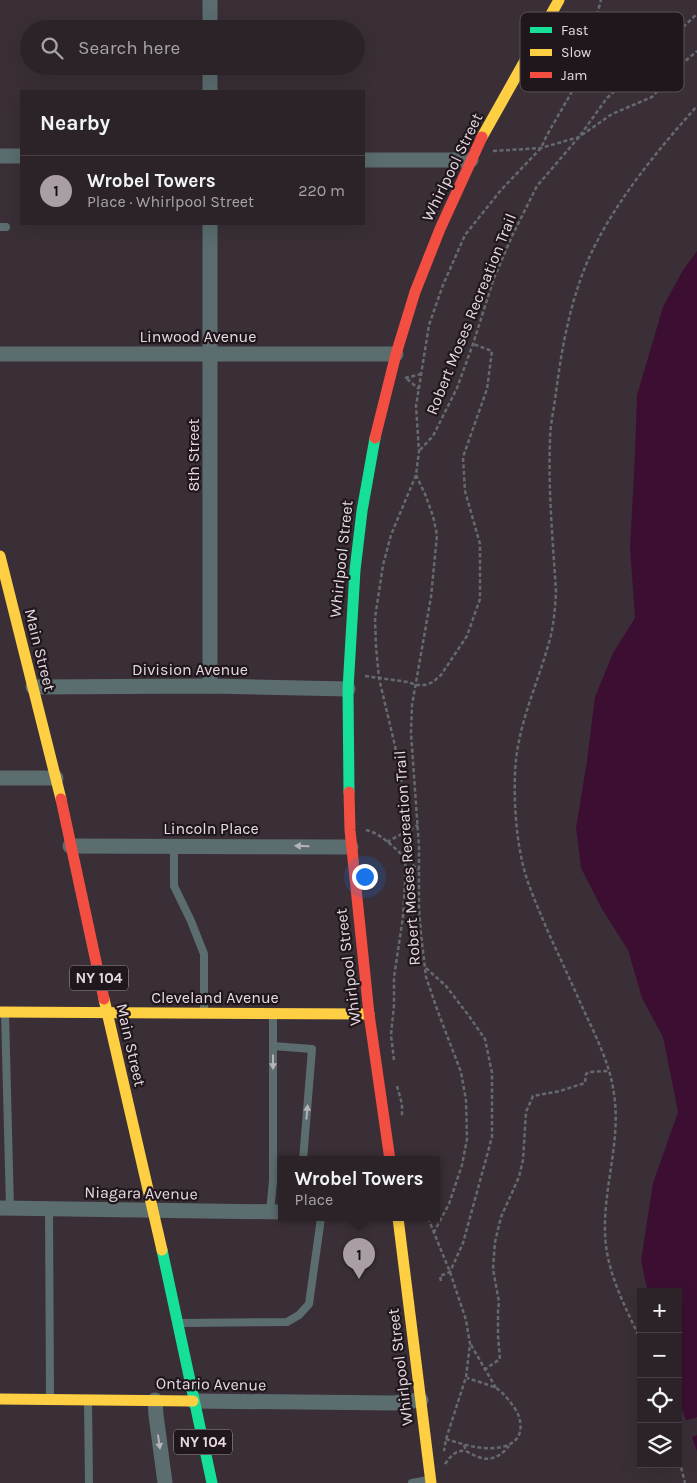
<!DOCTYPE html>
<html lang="en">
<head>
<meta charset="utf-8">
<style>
	:root { --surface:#2c2329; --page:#382f35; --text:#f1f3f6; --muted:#a6a4a8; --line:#484046; --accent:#aa9ea6 }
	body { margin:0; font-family:Karla,sans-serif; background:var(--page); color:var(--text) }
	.controls { position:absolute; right:15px; bottom:15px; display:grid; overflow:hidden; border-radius:0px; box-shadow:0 5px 20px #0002 }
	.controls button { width:45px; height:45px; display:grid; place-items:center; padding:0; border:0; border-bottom:1px solid var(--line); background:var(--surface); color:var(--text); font:25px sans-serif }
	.you { position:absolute; left:364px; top:876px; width:18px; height:18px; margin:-12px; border:4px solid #fff; border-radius:50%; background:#1a73e8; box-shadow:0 0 0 8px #1a73e833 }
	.badge { display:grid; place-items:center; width:32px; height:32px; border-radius:50%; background:var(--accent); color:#111; font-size:16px; font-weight:700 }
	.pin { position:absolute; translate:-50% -41px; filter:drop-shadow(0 1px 2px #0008) }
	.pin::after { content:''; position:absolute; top:26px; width:18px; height:15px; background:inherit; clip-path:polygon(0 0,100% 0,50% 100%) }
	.popup { position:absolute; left:278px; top:1156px; width:162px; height:65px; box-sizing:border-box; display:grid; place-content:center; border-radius:0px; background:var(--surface); filter:drop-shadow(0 1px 4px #0005); font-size:16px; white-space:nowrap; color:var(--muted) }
	.popup b { font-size:19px; color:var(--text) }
	.popup::after { content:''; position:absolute; left:50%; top:100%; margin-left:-10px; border:10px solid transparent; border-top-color:var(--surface) }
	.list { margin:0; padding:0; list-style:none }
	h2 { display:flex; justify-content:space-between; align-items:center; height:65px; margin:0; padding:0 20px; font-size:21px }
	h2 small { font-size:16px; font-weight:400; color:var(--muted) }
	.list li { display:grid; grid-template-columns:32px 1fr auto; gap:15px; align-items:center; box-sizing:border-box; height:70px; padding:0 20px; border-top:1px solid var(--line) }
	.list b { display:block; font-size:19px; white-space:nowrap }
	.list p { margin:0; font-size:16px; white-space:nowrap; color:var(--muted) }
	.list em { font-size:16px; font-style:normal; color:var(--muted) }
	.icon { flex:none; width:28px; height:28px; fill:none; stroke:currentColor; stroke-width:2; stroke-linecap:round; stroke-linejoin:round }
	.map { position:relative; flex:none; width:697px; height:1483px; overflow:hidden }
	.search { position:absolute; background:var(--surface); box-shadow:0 5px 20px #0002; left:20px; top:20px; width:345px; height:55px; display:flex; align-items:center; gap:12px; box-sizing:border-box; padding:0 18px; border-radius:28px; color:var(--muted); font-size:19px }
	.panel { position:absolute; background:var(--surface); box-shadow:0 5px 20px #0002; left:20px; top:90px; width:345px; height:135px; border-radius:0px }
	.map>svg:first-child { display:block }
</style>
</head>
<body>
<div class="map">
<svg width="697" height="1483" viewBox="0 0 697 1483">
	<rect width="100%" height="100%" fill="#3a2f37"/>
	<path fill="#3c0f32" d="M697 251V1451L678 1398V1292H648L641 1261 653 1183 678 1112 663 1037 642 998 628 950 602 909 581 868 576 828 587 761 595 697 613 653 635 618 630 548 635 454 637 395 663 307 683 270Z"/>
	<path fill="#3a2f37" d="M697 1417V1435L689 1438 684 1421Z"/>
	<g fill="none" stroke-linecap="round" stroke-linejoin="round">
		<g stroke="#646a6d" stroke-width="2.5" stroke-dasharray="4 2.5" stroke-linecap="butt">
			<path d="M493 151 541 148 579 137 612 114 652 97 683 63 697 51"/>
			<path d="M405 378 421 374"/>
			<path d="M407 379 419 389"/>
			<path d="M420 450 433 436 457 388 473 344 494 278 513 234 537 186 579 137 607 98 697 14"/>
			<path d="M416 475 425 494 433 516 437 535 431 597 412 705 411 733 419 847V909L421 934 426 977 438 1012 461 1072 466 1100 467 1139 462 1165 449 1204 434 1232"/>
			<path d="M365 676 408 682 416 685H425L433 682 441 675 467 636 480 599V544L465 491 463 457 487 389 492 351 473 344"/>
			<path d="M366 830C385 834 403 858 419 870"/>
			<path d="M387 842 418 825"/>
			<path d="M426 968 446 986 469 1016 485 1039 492 1073V1137L463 1243 450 1272"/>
			<path d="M394 1060 391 1035 394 1005V977L403 917 405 883 406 831 405 800 395 746 379 678 376 647 375 618 383 565 391 535 416 475 419 451 416 406 429 325 443 285 465 235 501 190 541 148 547 135 570 95 581 73 601 0"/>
			<path d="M397 1086 402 1104V1117"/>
			<path d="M428 1218 450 1272 466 1320 470 1344 466 1377 446 1439 444 1451"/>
			<path d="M441 1281 440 1276 450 1272"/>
			<path d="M641 1341C625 1306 605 1270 605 1230 604 1185 621 1140 614 1094 610 1062 593 1031 580 1002 569 977 557 952 546 927 537 905 527 884 522 861 516 833 514 803 515 775 516 727 538 684 550 639 554 624 555 608 556 592 553 542 548 491 550 441 550 427 553 413 555 400 561 352 569 305 588 260 613 204 656 152 697 106"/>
			<path d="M471 1345 496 1388"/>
			<path d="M484 1370 500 1359 498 1336V1311L499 1302 493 1269 495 1242 501 1217 519 1177 523 1160 526 1112 533 1096 560 1091 585 1083 586 1074 589 1072 608 1071"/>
			<path d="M446 1439C458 1443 471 1447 484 1448 507 1450 528 1441 518 1414 515 1407 503 1392 496 1388 487 1384 476 1381 467 1378"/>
			<path d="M464 1445 466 1451C483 1461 495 1463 509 1446"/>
			<path d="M678 1455 685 1483"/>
			<path d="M445 1464C450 1457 456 1449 466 1451"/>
		</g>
		<g stroke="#5b6d6f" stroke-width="8">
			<path d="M0 227H6"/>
			<path d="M174 845V886L191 921 204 954V1011"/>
			<path d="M5 1013 10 1208"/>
			<path d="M273 1046 312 1049 303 1160"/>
			<path d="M49 1209 50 1397"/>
			<path d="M270 1212 273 1181V1016"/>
			<path d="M181 1323 287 1322 299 1315 309 1304 321 1218"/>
			<path d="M88 1402 89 1483"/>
			<path d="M412 1483 428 1480"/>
		</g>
		<g stroke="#5b6d6f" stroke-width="15">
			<path d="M210 0V29"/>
			<path d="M210 66V91"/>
			<path d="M0 156H21"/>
			<path d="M364 160H471"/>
			<path d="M0 354H396"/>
			<path d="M210 686V224"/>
			<path d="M33 687 210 686 348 689"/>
			<path d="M0 778H56"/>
			<path d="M70 846 351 847"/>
			<path d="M0 1208 282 1212"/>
			<path d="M155 1400 156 1415 165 1483"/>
			<path d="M193 1401 394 1403 421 1400"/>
		</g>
		<g stroke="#16e098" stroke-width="11">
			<path d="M349 792 348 689 355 570 362 511 375 438"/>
			<path d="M162 1250 212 1483"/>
		</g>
		<g stroke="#ffcf43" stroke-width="11">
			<path d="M482 137 559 0"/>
			<path d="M0 556 61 799"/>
			<path d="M104 999 162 1250"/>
			<path d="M0 1012 369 1014"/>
			<path d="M398 1218 431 1483"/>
			<path d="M0 1399 193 1401"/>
		</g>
		<g stroke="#f24e42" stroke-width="11">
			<path d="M375 438 396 354 415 292 440 229 482 137"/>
			<path d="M349 792 350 830 369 1014 390 1160"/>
			<path d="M61 799 104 999"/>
		</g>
	</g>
	<defs><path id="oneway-solid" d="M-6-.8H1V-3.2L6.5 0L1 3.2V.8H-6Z" transform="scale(1.25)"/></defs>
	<g fill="#b5b3ba">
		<use href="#oneway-solid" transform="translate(302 846) rotate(-179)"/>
		<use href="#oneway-solid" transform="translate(273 1062) rotate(90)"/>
		<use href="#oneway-solid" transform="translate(307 1112) rotate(-85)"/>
		<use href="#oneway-solid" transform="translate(159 1442) rotate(82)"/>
	</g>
	<g text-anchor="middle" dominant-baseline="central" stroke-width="4.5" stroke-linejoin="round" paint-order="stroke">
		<g fill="#20171d" stroke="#ab9fa7" stroke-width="1">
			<rect x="70" y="965.5" width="58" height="25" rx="4"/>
			<rect x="174" y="1429.5" width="58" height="25" rx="4"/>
		</g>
		<g font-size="15" font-weight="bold" fill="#e6d9e2">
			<text x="99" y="978">NY 104</text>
			<text x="203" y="1442">NY 104</text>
		</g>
		<g font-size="16" fill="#e6d9e2" stroke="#20171d">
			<text transform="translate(452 167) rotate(-64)">Whirlpool Street</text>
			<text transform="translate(471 314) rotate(-68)">Robert Moses Recreation Trail</text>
			<text x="198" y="336">Linwood Avenue</text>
			<text transform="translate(193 455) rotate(-90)">8th Street</text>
			<text transform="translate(341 559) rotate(-84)">Whirlpool Street</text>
			<text transform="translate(40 650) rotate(76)">Main Street</text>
			<text x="190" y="669">Division Avenue</text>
			<text x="211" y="828">Lincoln Place</text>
			<text transform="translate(407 858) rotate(-94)">Robert Moses Recreation Trail</text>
			<text transform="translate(348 967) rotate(-97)">Whirlpool Street</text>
			<text x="215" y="997">Cleveland Avenue</text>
			<text transform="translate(131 1045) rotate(77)">Main Street</text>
			<text transform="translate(141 1193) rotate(1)">Niagara Avenue</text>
			<text transform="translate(400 1367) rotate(-97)">Whirlpool Street</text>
			<text transform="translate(211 1384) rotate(1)">Ontario Avenue</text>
		</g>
	</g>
	<rect x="520" y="12" width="164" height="80" rx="8" fill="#20171d" stroke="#5b5158" stroke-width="1"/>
	<rect x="530" y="27" width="22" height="6" fill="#16e098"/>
	<rect x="530" y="49" width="22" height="7" fill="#ffcf43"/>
	<rect x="530" y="72" width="22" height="6" fill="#f24e42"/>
	<g font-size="14" fill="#e6d9e2">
		<text x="561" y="35">Fast</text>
		<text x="561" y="57">Slow</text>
		<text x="561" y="80">Jam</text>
	</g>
</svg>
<div class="controls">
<button>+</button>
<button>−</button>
<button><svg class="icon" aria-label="locate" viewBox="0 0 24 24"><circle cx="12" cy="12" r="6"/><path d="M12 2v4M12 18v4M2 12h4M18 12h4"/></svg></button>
<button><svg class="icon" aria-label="layers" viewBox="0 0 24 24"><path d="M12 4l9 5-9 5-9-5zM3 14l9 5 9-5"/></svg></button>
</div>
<div class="you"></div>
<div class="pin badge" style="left:359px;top:1279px">1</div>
<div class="popup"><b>Wrobel Towers</b>Place</div>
<div class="search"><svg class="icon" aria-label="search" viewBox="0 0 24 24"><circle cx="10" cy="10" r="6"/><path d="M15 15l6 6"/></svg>Search here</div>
<section class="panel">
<h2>Nearby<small></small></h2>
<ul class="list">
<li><span class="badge">1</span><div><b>Wrobel Towers</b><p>Place · Whirlpool Street</p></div><em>220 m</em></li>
</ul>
</section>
</div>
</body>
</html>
